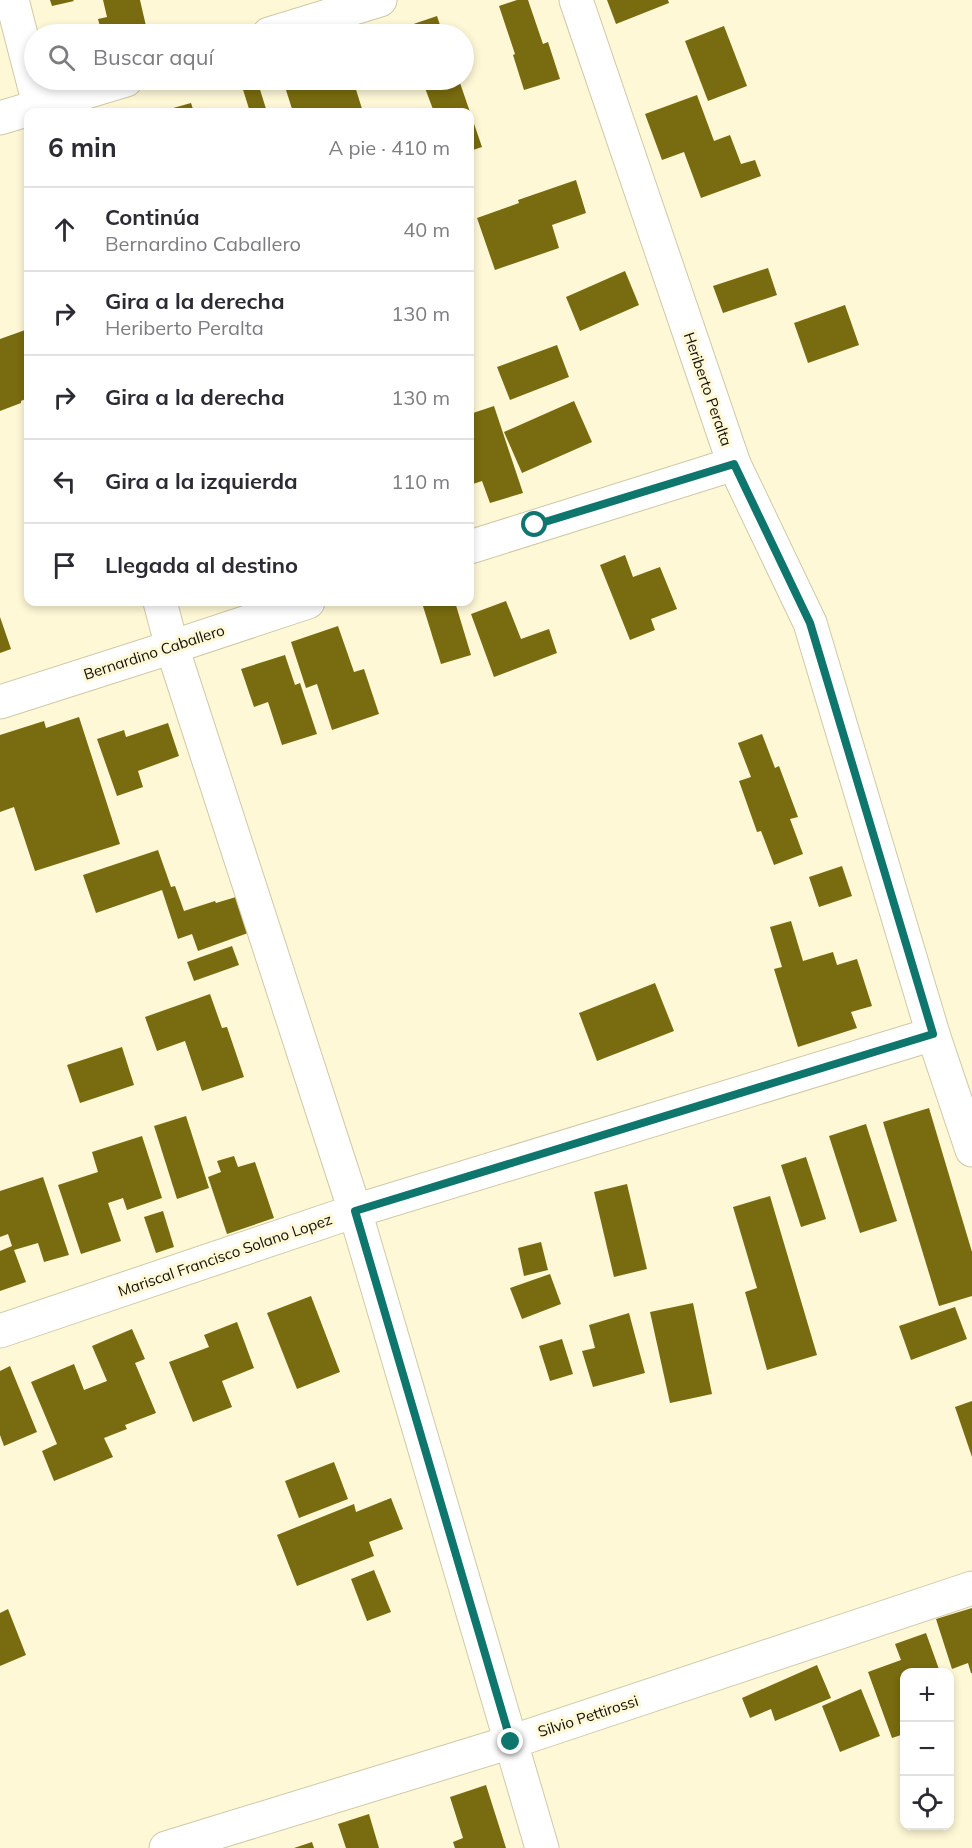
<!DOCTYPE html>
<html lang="es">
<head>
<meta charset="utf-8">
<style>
	:root { --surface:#fff; --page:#f2f2f3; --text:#2b2b33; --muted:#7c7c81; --line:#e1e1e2 }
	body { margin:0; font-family:Mulish,sans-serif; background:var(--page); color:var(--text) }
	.controls { position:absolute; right:18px; bottom:18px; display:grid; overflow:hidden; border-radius:12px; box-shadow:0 3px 9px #0003 }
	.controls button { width:54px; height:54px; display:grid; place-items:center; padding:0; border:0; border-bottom:2px solid var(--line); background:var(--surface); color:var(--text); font:30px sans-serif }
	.stop { position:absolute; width:18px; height:18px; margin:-14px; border:4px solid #0f766e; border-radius:50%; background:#fff }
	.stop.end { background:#0f766e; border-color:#fff; box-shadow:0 2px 6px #0008 }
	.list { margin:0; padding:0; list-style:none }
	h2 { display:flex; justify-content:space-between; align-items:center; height:78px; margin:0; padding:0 24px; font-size:26px }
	h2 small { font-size:20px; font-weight:400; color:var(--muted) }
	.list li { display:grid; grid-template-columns:39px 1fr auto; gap:18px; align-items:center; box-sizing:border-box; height:84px; padding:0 24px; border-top:2px solid var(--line) }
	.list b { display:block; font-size:22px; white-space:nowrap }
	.list p { margin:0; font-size:20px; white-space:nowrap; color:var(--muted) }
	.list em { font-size:20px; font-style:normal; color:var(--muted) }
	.icon { flex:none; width:33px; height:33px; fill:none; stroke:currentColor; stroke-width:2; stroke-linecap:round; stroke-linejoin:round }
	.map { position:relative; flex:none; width:972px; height:1848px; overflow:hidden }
	.search { position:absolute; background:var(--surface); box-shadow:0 3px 9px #0003; left:24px; top:24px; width:450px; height:66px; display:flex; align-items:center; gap:15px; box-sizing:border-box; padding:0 21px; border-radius:33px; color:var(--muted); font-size:22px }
	.panel { position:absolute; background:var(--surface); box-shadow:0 3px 9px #0003; left:24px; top:108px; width:450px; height:498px; border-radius:12px }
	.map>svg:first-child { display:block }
</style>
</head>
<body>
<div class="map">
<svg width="972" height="1848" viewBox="0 0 972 1848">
	<rect width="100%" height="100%" fill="#fef8d6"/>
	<g fill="#796b0f">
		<path d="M50 0H73L74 1 52 6Z"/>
		<path d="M103 0H140L146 26 102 34 98 19 107 17Z"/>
		<path d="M517 0H528L543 44 548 42 560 79 524 90 513 55 515 54 499 6Z"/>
		<path d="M607 0H668L669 3 616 24Z"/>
		<path d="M437 16 443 34H394L393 31Z"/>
		<path d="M724 26 747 86 708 101 685 41Z"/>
		<path d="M240 80H257L267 112H250Z"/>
		<path d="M318 80H353L363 112H293L286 90Z"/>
		<path d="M422 80H459L482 147 470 151V112H434Z"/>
		<path d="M697 95 714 141 730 135 741 164 755 160 761 176 701 198 684 152 662 160 645 114Z"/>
		<path d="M191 103 194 112H166V110Z"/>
		<path d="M576 180 586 213 552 225 559 248 495 270 477 218 519 203 518 200Z"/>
		<path d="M768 268 777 295 723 313 713 286Z"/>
		<path d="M625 271 639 305 580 331 566 297Z"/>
		<path d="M845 305 859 345 808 363 794 323Z"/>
		<path d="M28 329V398L21 401V403L0 411V339Z"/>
		<path d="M557 345 569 377 510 400 497 367Z"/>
		<path d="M574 401 592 442 522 473 504 432Z"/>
		<path d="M494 406 523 493 490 503 482 481 470 485V414Z"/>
		<path d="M625 555 633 577 660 567 677 609 651 619 655 630 630 640 600 565Z"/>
		<path d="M506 601 521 639 549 629 557 653 494 677 471 614Z"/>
		<path d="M426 602H455L471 655 441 664 422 603Z"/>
		<path d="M0 617 11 649 0 653Z"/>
		<path d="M338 626 354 672 364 669 379 714 332 730 317 684 306 688 291 642Z"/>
		<path d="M285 655 295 685 300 683 317 734 282 745 268 702 254 707 241 669Z"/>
		<path d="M79 717 120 844 35 871 14 807 0 812V735L44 721 46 728Z"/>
		<path d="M168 723 179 756 138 771 143 787 117 796 97 739 124 730 126 737Z"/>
		<path d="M762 734 775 768 779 766 798 817 790 819 803 854 774 865 761 831 757 832 739 781 751 777 738 743Z"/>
		<path d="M158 850 171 887 175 886 184 911 215 901 216 903 236 897 248 933 198 951 192 934 178 939 162 890 96 913 83 875Z"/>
		<path d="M842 866 852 896 819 907 809 877Z"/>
		<path d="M791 921 803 961 833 952 837 965 857 959 872 1006 851 1012 857 1028 798 1047 774 969 782 967 770 927Z"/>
		<path d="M232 946 239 965 194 981 187 962Z"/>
		<path d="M655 983 674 1031 597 1061 579 1013Z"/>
		<path d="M210 994 222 1028 227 1027 244 1077 202 1091 185 1041 157 1051 145 1017Z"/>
		<path d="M122 1047 134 1085 80 1103 67 1065Z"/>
		<path d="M929 1108 972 1252V1296L939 1306 883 1122Z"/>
		<path d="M186 1116 209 1188 177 1199 154 1126Z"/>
		<path d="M866 1124 897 1221 860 1233 829 1136Z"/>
		<path d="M142 1136 162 1198 127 1210 123 1198 108 1203 121 1241 81 1254 58 1185 98 1172 92 1152Z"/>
		<path d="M234 1156 238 1167 255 1162 274 1218 227 1234 208 1177 221 1172 217 1161Z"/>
		<path d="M806 1157 826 1219 801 1227 781 1165Z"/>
		<path d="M43 1177 69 1255 44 1262 38 1243 14 1250 26 1282 0 1291V1251L12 1246 8 1234 0 1237V1191Z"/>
		<path d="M627 1184 647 1269 614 1277 594 1192Z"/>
		<path d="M770 1196 817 1355 767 1370 745 1292 757 1288 733 1207Z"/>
		<path d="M163 1211 174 1247 156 1253 144 1217Z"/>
		<path d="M541 1242 548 1270 524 1276 518 1248Z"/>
		<path d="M550 1274 561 1304 522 1319 510 1288Z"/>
		<path d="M311 1296 340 1372 297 1389 267 1313Z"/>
		<path d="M693 1303 712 1394 670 1403 650 1312Z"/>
		<path d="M955 1307 967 1339 911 1360 899 1326Z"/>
		<path d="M629 1313 645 1373 593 1387 582 1351 595 1348 589 1325Z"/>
		<path d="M237 1322 254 1368 222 1381 232 1407 193 1422 169 1362 209 1347 204 1335Z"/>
		<path d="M132 1329 145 1359 135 1363 156 1413 125 1425 127 1429 104 1438 113 1457 54 1481 42 1451 57 1444 31 1382 74 1364 84 1390 107 1381 92 1346Z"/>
		<path d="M562 1339 573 1374 550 1381 539 1346Z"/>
		<path d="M10 1366 37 1432 4 1446 0 1435V1371Z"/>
		<path d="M972 1401V1457L955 1407Z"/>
		<path d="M334 1462 348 1499 299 1518 285 1481Z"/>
		<path d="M391 1498 403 1529 369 1542 374 1556 297 1586 277 1535 354 1504 356 1512Z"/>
		<path d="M374 1570 391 1612 367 1621 351 1579Z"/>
		<path d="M972 1608V1673H971L968 1663 952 1669 936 1619Z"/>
		<path d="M8 1609 26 1655 0 1666V1613Z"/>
		<path d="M926 1633 940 1672H904V1734L892 1738 868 1672 901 1660 895 1644Z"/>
		<path d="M817 1665 831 1698 775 1721 771 1709 750 1718 742 1698Z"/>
		<path d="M861 1689 880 1736 840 1752 822 1706Z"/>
		<path d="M486 1785 506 1848H455L453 1842 463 1838 450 1797Z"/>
		<path d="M369 1814 379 1848H346L338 1824Z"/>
		<path d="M312 1842 314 1848H294Z"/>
	</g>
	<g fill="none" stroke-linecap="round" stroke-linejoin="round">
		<g stroke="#cec9a8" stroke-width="35">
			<g id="minor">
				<path d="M12 0 41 112"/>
				<path d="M576 0 734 464 810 623 933 1034 972 1150"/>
				<path d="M269 34 380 0"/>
				<path d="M0 118 126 80"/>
				<path d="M470 547 734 464"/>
				<path d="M160 602 172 647 355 1211 542 1848"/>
				<path d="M0 702 172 647 308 602"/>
				<path d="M0 1331 355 1211 933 1034"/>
				<path d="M166 1848 511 1742 972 1588"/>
			</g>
		</g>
		<use href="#minor" stroke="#fff" stroke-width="33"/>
	</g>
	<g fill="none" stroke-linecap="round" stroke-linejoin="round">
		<path stroke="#0f766e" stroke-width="8" d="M511 1742 355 1211 933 1034 810 623 734 464 535 525"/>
	</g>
	<g text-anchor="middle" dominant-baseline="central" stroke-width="6" stroke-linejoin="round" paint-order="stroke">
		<g font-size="15" fill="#100e04" stroke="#fef8d6">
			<text transform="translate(708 389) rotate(71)">Heriberto Peralta</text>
			<text transform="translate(154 652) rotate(-18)">Bernardino Caballero</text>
			<text transform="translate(225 1255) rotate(-19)">Mariscal Francisco Solano Lopez</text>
			<text transform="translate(588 1716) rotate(-18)">Silvio Pettirossi</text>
		</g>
	</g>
</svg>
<div class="controls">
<button>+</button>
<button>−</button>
<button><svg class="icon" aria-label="locate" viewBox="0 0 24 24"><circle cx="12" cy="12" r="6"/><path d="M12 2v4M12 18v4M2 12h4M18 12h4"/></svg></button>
</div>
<div class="stop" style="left:535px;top:525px"></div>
<div class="stop end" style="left:511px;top:1742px"></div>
<div class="search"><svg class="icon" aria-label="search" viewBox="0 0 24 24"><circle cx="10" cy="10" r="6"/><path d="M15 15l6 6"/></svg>Buscar aquí</div>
<section class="panel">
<h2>6 min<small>A pie · 410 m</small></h2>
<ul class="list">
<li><svg class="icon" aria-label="ahead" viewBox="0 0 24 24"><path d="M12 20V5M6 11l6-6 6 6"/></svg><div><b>Continúa</b><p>Bernardino Caballero</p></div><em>40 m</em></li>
<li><svg class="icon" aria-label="right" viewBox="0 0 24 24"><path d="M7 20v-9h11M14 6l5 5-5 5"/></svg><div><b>Gira a la derecha</b><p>Heriberto Peralta</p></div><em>130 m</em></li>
<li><svg class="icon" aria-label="right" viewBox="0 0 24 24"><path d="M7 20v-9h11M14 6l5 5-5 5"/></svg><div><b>Gira a la derecha</b></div><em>130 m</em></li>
<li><svg class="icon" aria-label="left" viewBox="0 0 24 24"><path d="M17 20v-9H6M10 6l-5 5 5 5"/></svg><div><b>Gira a la izquierda</b></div><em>110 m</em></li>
<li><svg class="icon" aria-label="arrive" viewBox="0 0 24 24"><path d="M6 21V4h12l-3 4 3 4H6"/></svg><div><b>Llegada al destino</b></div></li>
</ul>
</section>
</div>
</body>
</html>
